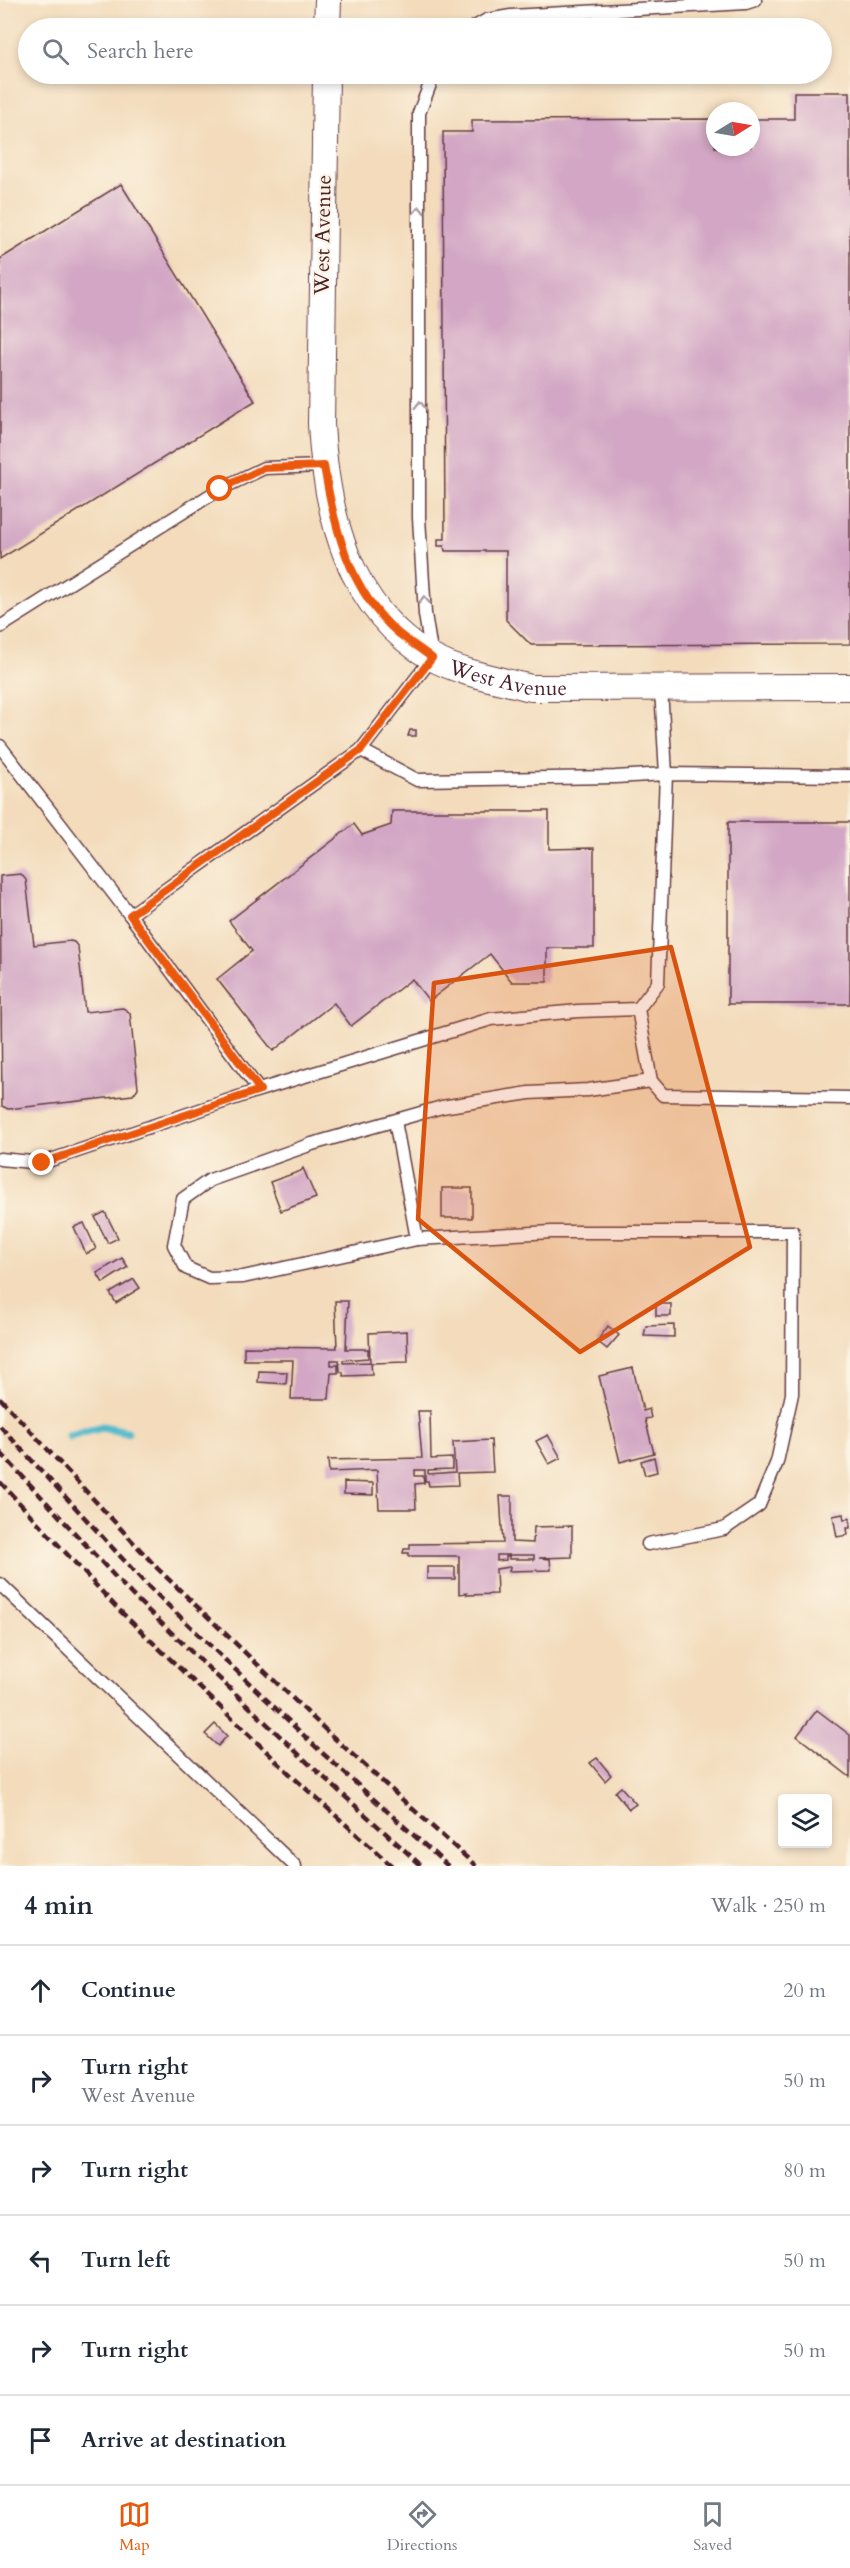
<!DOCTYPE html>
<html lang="en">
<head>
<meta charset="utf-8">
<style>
	:root { --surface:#fff; --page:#f2f2f3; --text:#1f2937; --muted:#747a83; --line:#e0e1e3; --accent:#ea580c }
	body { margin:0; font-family:Cardo,serif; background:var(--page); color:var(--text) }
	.controls { position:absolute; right:18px; bottom:18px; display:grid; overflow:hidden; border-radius:6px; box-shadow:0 3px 9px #0003 }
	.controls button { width:54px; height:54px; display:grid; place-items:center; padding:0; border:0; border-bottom:2px solid var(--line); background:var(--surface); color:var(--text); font:30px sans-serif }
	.compass { position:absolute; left:706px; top:102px; width:54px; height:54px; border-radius:50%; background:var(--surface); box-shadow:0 3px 9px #0003; rotate:79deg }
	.stop { position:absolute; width:18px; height:18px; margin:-14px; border:4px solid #ea580c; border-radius:50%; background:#fff }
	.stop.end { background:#ea580c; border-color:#fff; box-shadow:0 2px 6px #0008 }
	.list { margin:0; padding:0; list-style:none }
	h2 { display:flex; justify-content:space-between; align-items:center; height:78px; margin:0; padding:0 24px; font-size:26px }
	h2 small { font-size:20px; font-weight:400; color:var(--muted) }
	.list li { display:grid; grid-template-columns:39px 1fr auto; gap:18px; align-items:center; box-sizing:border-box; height:90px; padding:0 24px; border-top:2px solid var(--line) }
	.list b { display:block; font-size:22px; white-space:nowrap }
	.list p { margin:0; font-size:20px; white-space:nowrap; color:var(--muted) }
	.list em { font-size:20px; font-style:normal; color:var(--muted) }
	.icon { flex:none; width:33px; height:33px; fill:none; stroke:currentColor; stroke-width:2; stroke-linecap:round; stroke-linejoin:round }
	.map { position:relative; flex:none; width:850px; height:1866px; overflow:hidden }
	.search { position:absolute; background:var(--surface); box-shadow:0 3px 9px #0003; left:18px; right:18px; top:18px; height:66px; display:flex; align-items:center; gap:15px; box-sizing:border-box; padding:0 21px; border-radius:33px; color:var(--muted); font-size:22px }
	.sheet { height:618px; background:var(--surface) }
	nav { display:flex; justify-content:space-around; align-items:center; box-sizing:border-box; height:84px; border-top:2px solid var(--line); background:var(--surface); font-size:16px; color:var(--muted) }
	nav a { display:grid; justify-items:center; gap:3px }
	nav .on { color:var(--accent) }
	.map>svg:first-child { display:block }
</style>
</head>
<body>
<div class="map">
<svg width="850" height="1866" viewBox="0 0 850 1866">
	<rect width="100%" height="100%" fill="#fcf5e5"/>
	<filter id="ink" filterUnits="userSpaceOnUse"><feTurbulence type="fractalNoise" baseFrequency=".0167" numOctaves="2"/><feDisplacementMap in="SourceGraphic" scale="12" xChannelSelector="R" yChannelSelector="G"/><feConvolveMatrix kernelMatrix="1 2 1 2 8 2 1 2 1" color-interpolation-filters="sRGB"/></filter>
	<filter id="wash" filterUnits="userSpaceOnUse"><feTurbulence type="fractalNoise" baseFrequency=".008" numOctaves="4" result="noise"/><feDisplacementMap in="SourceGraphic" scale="24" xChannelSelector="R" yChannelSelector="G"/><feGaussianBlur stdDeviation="1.35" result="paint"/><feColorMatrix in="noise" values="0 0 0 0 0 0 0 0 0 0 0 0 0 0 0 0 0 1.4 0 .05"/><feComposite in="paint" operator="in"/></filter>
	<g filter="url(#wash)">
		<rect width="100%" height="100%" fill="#f3dbbb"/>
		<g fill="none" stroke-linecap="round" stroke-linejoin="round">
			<path stroke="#4eb9cb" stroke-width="9" d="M70 1436 102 1427 127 1432"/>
		</g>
		<g id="blocks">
			<g fill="#d2a6c4" fill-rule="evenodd">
				<path d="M794 92H850V644L531 645 506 620V551H445L444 546H438V539H445L443 132H472V120L715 119V147H751V119H794Z"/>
				<path d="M121 184 255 401 0 559V259Z"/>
				<path d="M410 730H416V736H408Z"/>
				<path d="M392 811H549V849L594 848V948H547V982H512L490 954 429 1001 412 979 351 1026 334 1003 273 1051 217 979 252 951 229 921 354 824 362 835 391 825Z"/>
				<rect x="728" y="822" width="122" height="182"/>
				<path d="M21 874 26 880 34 945 70 941 74 942 78 947 85 1012 123 1008 130 1013 138 1088 133 1095 8 1109 2 1106 0 876Z"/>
				<path d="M303 1168 316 1198 281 1211 270 1182 301 1171Z"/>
				<rect x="442" y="1188" width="30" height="30"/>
				<path d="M105 1212 118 1238 108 1243 95 1217Z"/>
				<path d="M84 1223 96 1249 86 1254 74 1227Z"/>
				<path d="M122 1258 128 1267 103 1283 97 1273Z"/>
				<path d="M134 1279 140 1288 116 1303 110 1293Z"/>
				<path d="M335 1301H348L346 1349H368V1358L343 1360V1363L370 1362 369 1333 407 1331 408 1362 371 1363 372 1375 343 1376V1372H340L339 1360H331V1365H338V1373H331L329 1399H291L293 1360H244V1347L337 1348Z"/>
				<rect x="656" y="1304" width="15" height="12"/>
				<path d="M674 1325V1337L644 1336 646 1326Z"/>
				<path d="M608 1326 619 1335 607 1349 597 1341Z"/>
				<path d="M633 1368 643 1411 649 1409 651 1418 645 1419 654 1453 620 1462 599 1376Z"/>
				<path d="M259 1371 287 1372 286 1384 258 1382Z"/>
				<path d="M418 1411H430L431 1459 452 1458V1469L428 1470V1474L455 1472 453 1442 491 1440 493 1472 457 1473 458 1485 429 1486 428 1481H425V1470H415V1476H423L424 1483 415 1484 416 1509H379L377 1470 329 1472 328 1460 422 1458Z"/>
				<path d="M548 1435 561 1458 549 1464 536 1441Z"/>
				<path d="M654 1457 657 1472 645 1475 641 1461Z"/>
				<path d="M344 1482 373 1483V1495L344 1494Z"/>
				<path d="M500 1496H512V1542L533 1543 534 1527 572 1526V1557L539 1558 550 1559 551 1570 509 1571 510 1567 496 1569 497 1594 467 1595V1593L459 1594V1556H409V1553H403L404 1549H410V1544L503 1543ZM497 1555H534V1561V1559H509V1556H506V1560L497 1561Z"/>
				<path d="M843 1514 844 1520 850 1518V1528H847L848 1535 837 1537 833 1516Z"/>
				<rect x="427" y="1567" width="28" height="12"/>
				<path d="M817 1710 850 1735V1777L797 1736Z"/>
				<path d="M215 1724 227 1736 218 1746 205 1734Z"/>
				<path d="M597 1758 611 1775 605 1781 590 1763Z"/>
				<path d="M621 1787 636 1804 629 1809 615 1792Z"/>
			</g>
		</g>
	</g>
	<g filter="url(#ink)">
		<use href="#blocks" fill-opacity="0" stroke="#633b41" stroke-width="1.5"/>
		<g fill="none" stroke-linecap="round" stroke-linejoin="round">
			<g stroke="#633b41" stroke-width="15">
				<g id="service">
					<path d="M473 28 487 20 511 16 746 3 755 0"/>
					<path d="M434 74 419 113V518L425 614 432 658 361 750 417 780 615 777 666 774 850 776"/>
					<path d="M0 627 220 489 264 468 324 466"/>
					<path d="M0 746 130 915"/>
					<path d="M638 1009 651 1081 663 1095 850 1098"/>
					<path d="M259 1090 130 915 361 750"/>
					<path d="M395 1121 417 1239"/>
					<path d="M0 1159 42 1163 259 1090 491 1019 578 1011 638 1009 658 983 666 774 661 688"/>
					<path d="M648 1544 724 1529 759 1505 777 1462 792 1394 793 1232H552L417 1239 243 1277 209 1278 186 1268 174 1245 183 1199 210 1180 312 1144 442 1107 529 1093 588 1090 651 1081"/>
					<path d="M0 1584 295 1866"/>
				</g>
			</g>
			<g stroke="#633b41" stroke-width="28">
				<g id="minor">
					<path d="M327 28 328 0"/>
					<path id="s1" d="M326 74 321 424C326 513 348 609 431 657 459 673 500 680 531 688L850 687"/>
				</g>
			</g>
			<use href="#service" stroke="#fff" stroke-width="12"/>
			<use href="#minor" stroke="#fff" stroke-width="26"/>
			<g stroke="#4a1f2b" stroke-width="4.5" stroke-dasharray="9 4.5" stroke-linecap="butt">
				<path d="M0 1398 158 1569 332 1736 476 1866"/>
				<path d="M0 1426 145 1583 319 1750 448 1866"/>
				<path d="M0 1452 132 1595 308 1763 422 1866"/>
				<path d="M0 1482 118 1609 294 1778 392 1866"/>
			</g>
		</g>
		<defs><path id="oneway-chevron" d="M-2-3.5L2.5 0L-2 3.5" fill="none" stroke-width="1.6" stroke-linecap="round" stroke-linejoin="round" transform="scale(1.5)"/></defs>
		<g stroke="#ae9aa0">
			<use href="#oneway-chevron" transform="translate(419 210) rotate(-90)"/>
			<use href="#oneway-chevron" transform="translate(420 405) rotate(-90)"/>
			<use href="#oneway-chevron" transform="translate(424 600) rotate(-93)"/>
		</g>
	</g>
	<g fill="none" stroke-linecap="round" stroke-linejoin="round" filter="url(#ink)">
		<path stroke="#ea580c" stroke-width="8" d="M42 1163 260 1090 130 915 361 750 432 658C421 649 409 642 398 633 349 591 334 526 324 466L264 468 220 489"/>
	</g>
	<path fill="#d8530f" fill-opacity="0.2" stroke="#d8530f" stroke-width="4.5" stroke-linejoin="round" d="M671 947 750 1247 580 1352 418 1219 434 983Z"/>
	<g text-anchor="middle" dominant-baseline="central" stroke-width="4.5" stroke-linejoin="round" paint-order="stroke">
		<g font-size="21" fill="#4a1f2b" stroke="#fcf5e5">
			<text transform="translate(323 235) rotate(-89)">West Avenue</text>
			<text stroke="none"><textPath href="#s1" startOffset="700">West Avenue</textPath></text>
		</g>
	</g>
</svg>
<div class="controls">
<button><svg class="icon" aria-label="layers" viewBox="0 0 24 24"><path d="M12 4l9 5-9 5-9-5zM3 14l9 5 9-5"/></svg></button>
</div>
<svg class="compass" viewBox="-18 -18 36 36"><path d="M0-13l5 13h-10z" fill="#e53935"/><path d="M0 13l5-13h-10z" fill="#747a83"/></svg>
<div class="stop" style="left:220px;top:489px"></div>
<div class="stop end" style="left:42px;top:1163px"></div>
<div class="search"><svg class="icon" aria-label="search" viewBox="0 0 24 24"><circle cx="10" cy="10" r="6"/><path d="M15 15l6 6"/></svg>Search here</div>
</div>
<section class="sheet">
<h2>4 min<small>Walk · 250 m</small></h2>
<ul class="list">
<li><svg class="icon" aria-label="ahead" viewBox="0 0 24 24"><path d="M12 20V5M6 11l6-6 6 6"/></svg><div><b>Continue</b></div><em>20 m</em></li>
<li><svg class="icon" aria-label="right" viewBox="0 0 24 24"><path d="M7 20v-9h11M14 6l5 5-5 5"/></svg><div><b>Turn right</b><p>West Avenue</p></div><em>50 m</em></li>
<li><svg class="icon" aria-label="right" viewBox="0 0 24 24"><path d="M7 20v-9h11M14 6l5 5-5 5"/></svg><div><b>Turn right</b></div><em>80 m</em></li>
<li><svg class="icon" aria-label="left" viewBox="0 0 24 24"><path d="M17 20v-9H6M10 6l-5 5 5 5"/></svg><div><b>Turn left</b></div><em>50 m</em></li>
<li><svg class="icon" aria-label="right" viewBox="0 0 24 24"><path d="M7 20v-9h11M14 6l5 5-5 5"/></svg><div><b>Turn right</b></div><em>50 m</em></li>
<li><svg class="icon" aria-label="arrive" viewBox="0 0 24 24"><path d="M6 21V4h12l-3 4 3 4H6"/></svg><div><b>Arrive at destination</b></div></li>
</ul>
</section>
<nav>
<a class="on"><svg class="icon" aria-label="map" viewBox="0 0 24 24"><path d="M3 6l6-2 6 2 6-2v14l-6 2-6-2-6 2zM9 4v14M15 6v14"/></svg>Map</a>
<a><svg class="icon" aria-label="directions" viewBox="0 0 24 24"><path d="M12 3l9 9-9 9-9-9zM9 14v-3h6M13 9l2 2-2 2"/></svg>Directions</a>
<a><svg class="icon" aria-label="saved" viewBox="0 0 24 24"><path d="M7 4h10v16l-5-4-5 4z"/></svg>Saved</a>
</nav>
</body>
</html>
